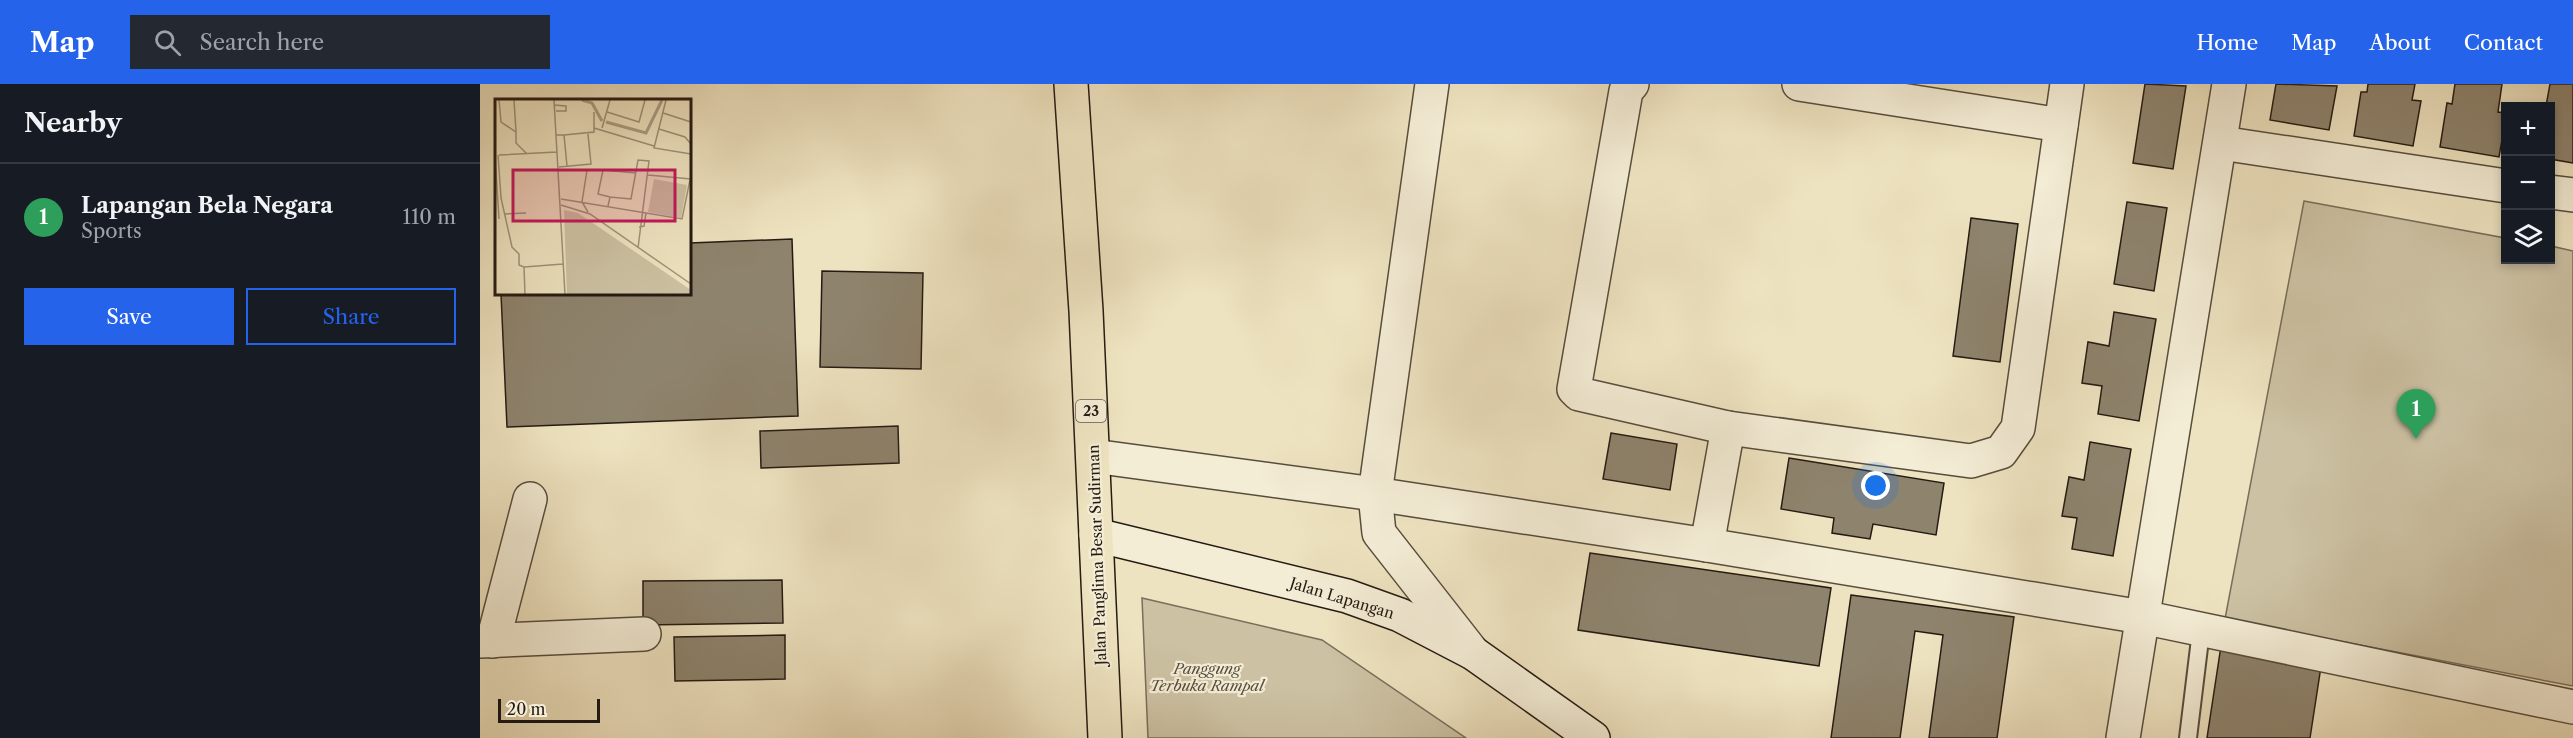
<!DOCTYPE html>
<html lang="en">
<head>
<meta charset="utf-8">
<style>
	:root { --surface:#171b24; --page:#242831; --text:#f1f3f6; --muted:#9ea1a6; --line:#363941; --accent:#2563eb }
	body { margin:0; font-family:"Libre Caslon Text",serif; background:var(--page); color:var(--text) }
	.controls { position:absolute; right:18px; top:18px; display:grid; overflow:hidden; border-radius:0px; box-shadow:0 3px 9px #0003 }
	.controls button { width:54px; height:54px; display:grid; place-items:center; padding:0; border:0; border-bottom:2px solid var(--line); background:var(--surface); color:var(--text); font:30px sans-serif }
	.scale { position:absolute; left:18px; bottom:15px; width:102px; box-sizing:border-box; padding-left:6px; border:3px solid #251b13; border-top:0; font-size:16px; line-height:21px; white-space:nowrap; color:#251b13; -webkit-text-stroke:4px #f4edd6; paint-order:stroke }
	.you { position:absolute; left:1396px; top:402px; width:21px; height:21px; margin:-15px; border:4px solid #fff; border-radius:50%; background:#1a73e8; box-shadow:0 0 0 9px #1a73e833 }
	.badge { display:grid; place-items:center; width:39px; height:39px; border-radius:50%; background:var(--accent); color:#fff; font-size:20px; font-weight:700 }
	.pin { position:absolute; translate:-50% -50px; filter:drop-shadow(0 2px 3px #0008) }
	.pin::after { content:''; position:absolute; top:32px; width:21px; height:18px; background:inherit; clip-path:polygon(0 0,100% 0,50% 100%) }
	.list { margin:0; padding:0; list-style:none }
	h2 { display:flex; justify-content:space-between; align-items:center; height:78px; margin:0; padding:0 24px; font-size:26px }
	h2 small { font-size:20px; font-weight:400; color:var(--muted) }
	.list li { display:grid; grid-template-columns:39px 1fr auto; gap:18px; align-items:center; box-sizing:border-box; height:108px; padding:0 24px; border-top:2px solid var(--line) }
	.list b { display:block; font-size:22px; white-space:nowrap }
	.list p { margin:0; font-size:20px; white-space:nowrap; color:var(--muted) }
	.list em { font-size:20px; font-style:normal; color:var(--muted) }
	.actions { display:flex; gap:12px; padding:18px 24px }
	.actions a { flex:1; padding:14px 0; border:2px solid var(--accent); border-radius:0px; text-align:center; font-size:21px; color:var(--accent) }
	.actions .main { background:var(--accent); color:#fff }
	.icon { flex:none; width:33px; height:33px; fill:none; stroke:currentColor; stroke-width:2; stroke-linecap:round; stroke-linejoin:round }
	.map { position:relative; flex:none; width:2093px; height:654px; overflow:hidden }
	header { display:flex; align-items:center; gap:36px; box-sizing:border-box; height:84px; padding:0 30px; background:var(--accent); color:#fff }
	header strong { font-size:28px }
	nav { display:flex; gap:33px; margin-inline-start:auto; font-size:21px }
	.search { width:420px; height:54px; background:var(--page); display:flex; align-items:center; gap:15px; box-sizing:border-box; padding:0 21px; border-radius:0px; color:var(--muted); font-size:22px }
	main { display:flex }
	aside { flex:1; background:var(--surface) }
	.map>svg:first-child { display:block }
</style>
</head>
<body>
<header>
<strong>Map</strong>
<div class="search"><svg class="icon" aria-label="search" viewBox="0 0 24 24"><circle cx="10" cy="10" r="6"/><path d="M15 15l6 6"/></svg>Search here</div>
<nav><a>Home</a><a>Map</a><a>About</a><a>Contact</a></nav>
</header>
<main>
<aside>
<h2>Nearby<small></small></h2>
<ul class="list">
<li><span class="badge" style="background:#2e9e5b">1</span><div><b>Lapangan Bela Negara</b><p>Sports</p></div><em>110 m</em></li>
</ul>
<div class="actions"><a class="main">Save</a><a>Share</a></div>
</aside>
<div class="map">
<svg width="2093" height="654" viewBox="0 0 2093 654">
	<rect width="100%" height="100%" fill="#eee3c0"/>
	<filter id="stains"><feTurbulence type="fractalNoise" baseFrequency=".00333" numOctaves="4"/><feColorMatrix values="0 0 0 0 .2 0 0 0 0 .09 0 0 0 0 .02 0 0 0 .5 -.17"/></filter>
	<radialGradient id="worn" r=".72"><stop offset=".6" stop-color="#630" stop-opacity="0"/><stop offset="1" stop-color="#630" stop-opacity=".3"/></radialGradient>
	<g fill="#ccc1a3" stroke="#786e5b" stroke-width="1.5">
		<path d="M1824 117 2025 154 2026 176H2070L2071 162 2093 167V602L1745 535Z"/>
		<path d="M662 514 842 556 986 654H668Z"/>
	</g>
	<g fill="#8e836d" stroke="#251b13" stroke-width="1.5">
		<path d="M1665 0 1706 2 1693 85 1653 79Z"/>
		<path d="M1796 0 1857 2 1849 46 1790 36Z"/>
		<path d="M1888 0H1935L1932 16 1941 17 1933 62 1874 52 1881 8H1887Z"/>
		<path d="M1975 0H2022L2018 28 2026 29V33L2019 73 1960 63 1967 19 1972 20Z"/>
		<path d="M2070 0H2093V79L2070 75V22H2066Z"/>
		<path d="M1647 118 1687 124 1674 207 1634 200Z"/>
		<path d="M1491 134 1538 140 1520 278 1473 272Z"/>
		<path d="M312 155 318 332 27 343 21 210H210V159Z"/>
		<path d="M342 187 443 189 441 285 340 283Z"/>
		<path d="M1634 228 1676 235 1659 337 1618 330 1622 302 1602 299 1608 258 1629 262Z"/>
		<path d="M418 342 419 379 281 384 280 347Z"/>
		<path d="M1131 349 1197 360 1190 406 1123 395Z"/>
		<path d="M1610 358 1651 365 1633 472 1592 465 1597 434 1582 432 1589 393 1604 396Z"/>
		<path d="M1309 374 1464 399 1456 451 1393 440 1390 455 1352 449 1354 434 1301 425Z"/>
		<path d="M1110 469 1351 504 1339 582 1098 546Z"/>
		<path d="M302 496 303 539 163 541V497Z"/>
		<path d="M1371 511 1534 533 1517 654H1449L1463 551 1435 547 1420 654H1351Z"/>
		<path d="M305 551V595L195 597 194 553Z"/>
		<path d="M1741 562 1842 576 1830 654H1727Z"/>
	</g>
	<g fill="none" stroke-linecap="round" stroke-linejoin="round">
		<g stroke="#574d3e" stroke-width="20">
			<path id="lane" d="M1708 654 1721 547"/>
		</g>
		<g stroke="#574d3e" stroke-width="36">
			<g id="street">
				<path d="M952 0 895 410 899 449 993 569"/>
				<path d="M1152 0 1146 7 1094 305 1099 310 1248 344"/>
				<path d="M1319 0 1581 41"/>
				<path d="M1741 59 2026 102"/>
				<path d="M2070 108 2093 111"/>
				<path d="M613 372 895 410 1227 461 1662 533 2093 623"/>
				<path d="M1227 461 1248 344 1491 377 1521 368 1538 344 1587 0"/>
				<path d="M0 557 164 550"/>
				<path d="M13 557 50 415"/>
				<path d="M1643 654 1749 0"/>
			</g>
		</g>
		<g stroke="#251b13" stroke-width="36">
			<path id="secondary" d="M616 451 867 512 920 531 993 569 1113 654"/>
		</g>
		<g stroke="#251b13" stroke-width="36">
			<path id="highway" d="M591 0 606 227 625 654"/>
		</g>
		<use href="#lane" stroke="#f4edd6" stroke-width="16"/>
		<use href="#street" stroke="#f4edd6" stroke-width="33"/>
		<use href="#secondary" stroke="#f4edd6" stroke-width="33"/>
		<use href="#highway" stroke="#eee3c0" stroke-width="33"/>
	</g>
	<g text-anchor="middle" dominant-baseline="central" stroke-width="4.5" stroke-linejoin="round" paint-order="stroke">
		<rect fill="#f4edd6" stroke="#635a4e" stroke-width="1.5" x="596" y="316" width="30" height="22" rx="4.5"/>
		<g font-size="14" font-weight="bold" fill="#251b13">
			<text x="611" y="327">23</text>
		</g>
		<g font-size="15" fill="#251b13" stroke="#f4edd6">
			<text transform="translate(617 471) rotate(-92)">Jalan Panglima Besar Sudirman</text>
			<text transform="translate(862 514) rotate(17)">Jalan Lapangan</text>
		</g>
		<g font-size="15" font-style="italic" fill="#574d3e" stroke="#f4edd6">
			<text x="727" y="584">Panggung<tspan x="727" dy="17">Terbuka Rampal</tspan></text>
		</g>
	</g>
	<g transform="translate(15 15)">
		<rect width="196" height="196" fill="#eee3c0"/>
		<path d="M159 80 192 86 186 119 153 113ZM69 111 83 114 196 191V196H72Z" fill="#ccc1a3"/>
		<path fill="none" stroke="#aa9f85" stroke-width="3" d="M87 1 97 4 107 22M111 23 151 34 167 1"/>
		<path fill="none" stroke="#9e937b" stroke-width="1.5" d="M4 1 6 23 21 33 19 1M59 1 70 196M171 1 159 49 196 55M59 6 71 7V12H61M112 13 144 23 150 1M168 14 196 23M99 29 159 47M107 29 115 1M164 30 190 38 196 45M21 33V44L32 55M61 36H69L72 67M69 36 99 33V13M3 56 6 99 17 148 24 155V166L29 168 30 196M4 56 62 53M0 57 4 120M64 68 96 65 93 35M92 71 87 103 93 113M153 76 196 80M115 98 103 95 108 71 141 74M66 100 187 120 195 81M66 106 95 115 196 185M113 107 115 98 136 100 143 61 154 62 143 149M10 115 31 114M144 128 149 127 151 114M29 168 68 165"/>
		<path fill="#c2185b" fill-opacity="0.15" stroke="#c2185b" stroke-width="3" d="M18 71H180V122H18Z"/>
		<rect width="196" height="196" fill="none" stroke="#251b13" stroke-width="3"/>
	</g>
	<rect width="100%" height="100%" filter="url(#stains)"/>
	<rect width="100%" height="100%" fill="url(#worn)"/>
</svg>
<div class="controls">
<button>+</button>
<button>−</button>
<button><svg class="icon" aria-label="layers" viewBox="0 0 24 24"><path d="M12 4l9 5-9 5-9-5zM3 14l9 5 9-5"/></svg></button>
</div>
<div class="scale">20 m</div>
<div class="you"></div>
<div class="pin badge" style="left:1936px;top:355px;background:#2e9e5b">1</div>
</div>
</main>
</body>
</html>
